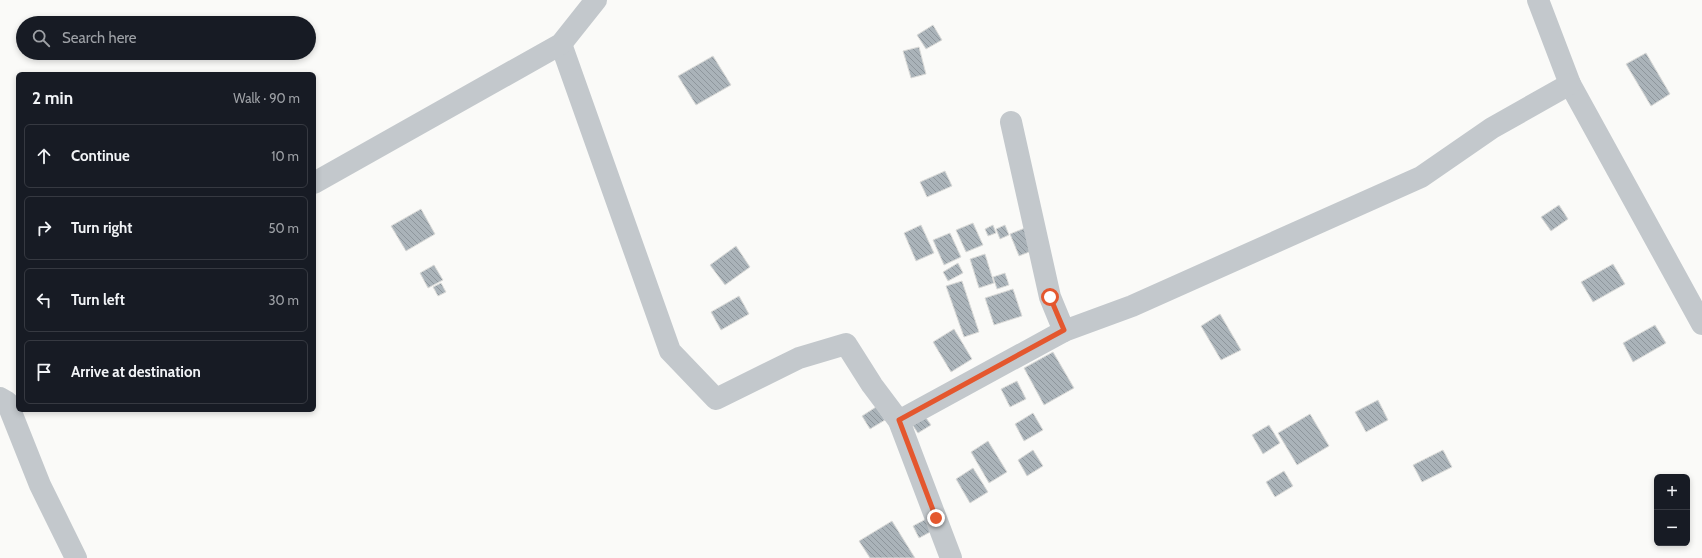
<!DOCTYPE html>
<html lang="en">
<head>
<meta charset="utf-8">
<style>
	:root { --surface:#171b24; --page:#20242c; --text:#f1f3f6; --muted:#9ea1a6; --line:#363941 }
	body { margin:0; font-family:Cabin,sans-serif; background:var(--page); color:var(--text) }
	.controls { position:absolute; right:12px; bottom:12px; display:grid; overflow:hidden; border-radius:6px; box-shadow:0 2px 6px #0003 }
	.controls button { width:36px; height:36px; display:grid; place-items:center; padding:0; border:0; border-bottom:1px solid var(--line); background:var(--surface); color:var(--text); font:20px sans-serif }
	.stop { position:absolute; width:12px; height:12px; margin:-9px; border:3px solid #e4572e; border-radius:50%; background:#fff }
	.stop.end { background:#e4572e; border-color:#fff; box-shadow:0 1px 4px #0008 }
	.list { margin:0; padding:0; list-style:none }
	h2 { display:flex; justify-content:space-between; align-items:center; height:52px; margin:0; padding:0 16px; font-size:17px }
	h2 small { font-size:13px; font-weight:400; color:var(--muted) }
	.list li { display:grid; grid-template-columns:26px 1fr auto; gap:12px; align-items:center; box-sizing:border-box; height:64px; margin:0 8px 8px; padding:0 8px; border:1px solid var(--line); border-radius:6px }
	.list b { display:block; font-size:15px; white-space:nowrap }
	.list em { font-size:13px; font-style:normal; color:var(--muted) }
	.icon { flex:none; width:22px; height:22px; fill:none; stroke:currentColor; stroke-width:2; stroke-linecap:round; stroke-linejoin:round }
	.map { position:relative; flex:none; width:1702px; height:558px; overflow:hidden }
	.search { position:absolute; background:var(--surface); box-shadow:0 2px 6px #0003; left:16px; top:16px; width:300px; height:44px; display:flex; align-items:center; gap:10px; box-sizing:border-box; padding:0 14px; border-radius:22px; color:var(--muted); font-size:15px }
	.panel { position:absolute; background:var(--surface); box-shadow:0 2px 6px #0003; left:16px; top:72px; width:300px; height:340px; border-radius:6px }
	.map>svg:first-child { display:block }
</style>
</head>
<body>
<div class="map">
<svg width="1702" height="558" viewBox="0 0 1702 558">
	<defs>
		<pattern id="building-back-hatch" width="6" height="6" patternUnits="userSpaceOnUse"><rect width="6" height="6" fill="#aab3b9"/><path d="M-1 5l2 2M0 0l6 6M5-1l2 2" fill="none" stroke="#8e969c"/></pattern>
	</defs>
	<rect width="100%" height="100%" fill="#fafaf8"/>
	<g fill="url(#building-back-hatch)" stroke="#dcdcda">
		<path d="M933 25 942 40 926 49 917 35Z"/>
		<path d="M919 47 926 74 911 78 903 51Z"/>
		<path d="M1646 53 1670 94 1651 106 1626 64Z"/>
		<path d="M713 56 731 85 696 105 678 76Z"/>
		<path d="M945 171 952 186 927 197 920 182Z"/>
		<path d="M1559 205 1568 219 1551 231 1541 217Z"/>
		<path d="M421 209 435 234 406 251 391 226Z"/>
		<path d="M973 223 983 245 966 252 956 230Z"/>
		<path d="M921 225 934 253 916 261 904 233Z"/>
		<path d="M993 225 996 233 988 236 985 229Z"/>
		<path d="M1005 225 1009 235 1000 239 996 229Z"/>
		<path d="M1025 228 1034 250 1019 256 1010 234Z"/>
		<path d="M950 233 961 257 944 265 933 240Z"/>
		<path d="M736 246 750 267 725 285 710 265Z"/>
		<path d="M985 254 994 283 979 288 970 259Z"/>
		<path d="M958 263 963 273 948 281 943 272Z"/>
		<path d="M1613 264 1625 284 1593 302 1581 282Z"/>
		<path d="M434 265 443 280 428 288 420 273Z"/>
		<path d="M1005 273 1009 285 997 289 993 277Z"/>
		<path d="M962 281 979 332 964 337 946 286Z"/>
		<path d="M441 283 446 292 438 296 433 287Z"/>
		<path d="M1013 289 1022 316 994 325 985 298Z"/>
		<path d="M739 296 749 314 721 330 711 312Z"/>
		<path d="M1220 314 1241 350 1221 360 1201 326Z"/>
		<path d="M1655 325 1666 343 1633 362 1623 343Z"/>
		<path d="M954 329 972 359 951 372 933 342Z"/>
		<path d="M1053 352 1074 388 1044 405 1024 368Z"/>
		<path d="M1017 381 1026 399 1010 407 1001 389Z"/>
		<path d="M1378 400 1388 420 1366 432 1355 412Z"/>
		<path d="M876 407 885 420 870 429 862 416Z"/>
		<path d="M1033 413 1043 430 1024 441 1015 424Z"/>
		<path d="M1310 414 1329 446 1297 465 1278 433Z"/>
		<path d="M924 415 931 425 918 433 911 423Z"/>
		<path d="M1269 425 1280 443 1263 454 1252 435Z"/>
		<path d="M988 441 1007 472 989 483 971 452Z"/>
		<path d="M1033 450 1043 466 1027 476 1018 460Z"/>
		<path d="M1443 450 1452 467 1422 482 1413 465Z"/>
		<path d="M973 468 988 492 970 503 956 479Z"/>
		<path d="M1284 471 1293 486 1275 497 1266 482Z"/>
		<path d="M928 518 934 530 919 538 913 526Z"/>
		<path d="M892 521 915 558H870L859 541Z"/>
	</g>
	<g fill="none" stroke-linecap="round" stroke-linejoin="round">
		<g stroke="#c3c8cc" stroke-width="22">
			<path d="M1538 0 1570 84 1702 324"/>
			<path d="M561 44 670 351 716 399 799 358 846 344 872 385 899 421 951 558"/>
			<path d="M1011 122 1050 297 1064 331"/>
			<path d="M314 183 561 44 596 0"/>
			<path d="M0 398 7 402 40 485 76 558"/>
			<path d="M899 421 1064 331 1132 306 1421 177 1492 128 1570 84"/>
		</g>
	</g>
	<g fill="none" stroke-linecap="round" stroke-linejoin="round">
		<path stroke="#e4572e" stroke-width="5" d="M936 518 899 420 1064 330 1050 297"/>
	</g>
</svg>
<div class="controls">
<button>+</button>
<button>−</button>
</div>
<div class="stop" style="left:1050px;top:297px"></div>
<div class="stop end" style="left:936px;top:518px"></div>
<div class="search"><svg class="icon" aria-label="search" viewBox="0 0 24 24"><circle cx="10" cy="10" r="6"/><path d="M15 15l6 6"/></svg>Search here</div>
<section class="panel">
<h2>2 min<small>Walk · 90 m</small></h2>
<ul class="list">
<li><svg class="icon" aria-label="ahead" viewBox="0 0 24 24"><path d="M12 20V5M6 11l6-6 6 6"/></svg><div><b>Continue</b></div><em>10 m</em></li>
<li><svg class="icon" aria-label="right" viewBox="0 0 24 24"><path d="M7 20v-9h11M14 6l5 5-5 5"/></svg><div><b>Turn right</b></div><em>50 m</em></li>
<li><svg class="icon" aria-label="left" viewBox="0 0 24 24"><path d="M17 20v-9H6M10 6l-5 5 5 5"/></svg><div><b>Turn left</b></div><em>30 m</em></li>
<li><svg class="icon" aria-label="arrive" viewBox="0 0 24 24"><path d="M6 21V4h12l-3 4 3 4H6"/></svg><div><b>Arrive at destination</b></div></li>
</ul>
</section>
</div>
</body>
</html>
